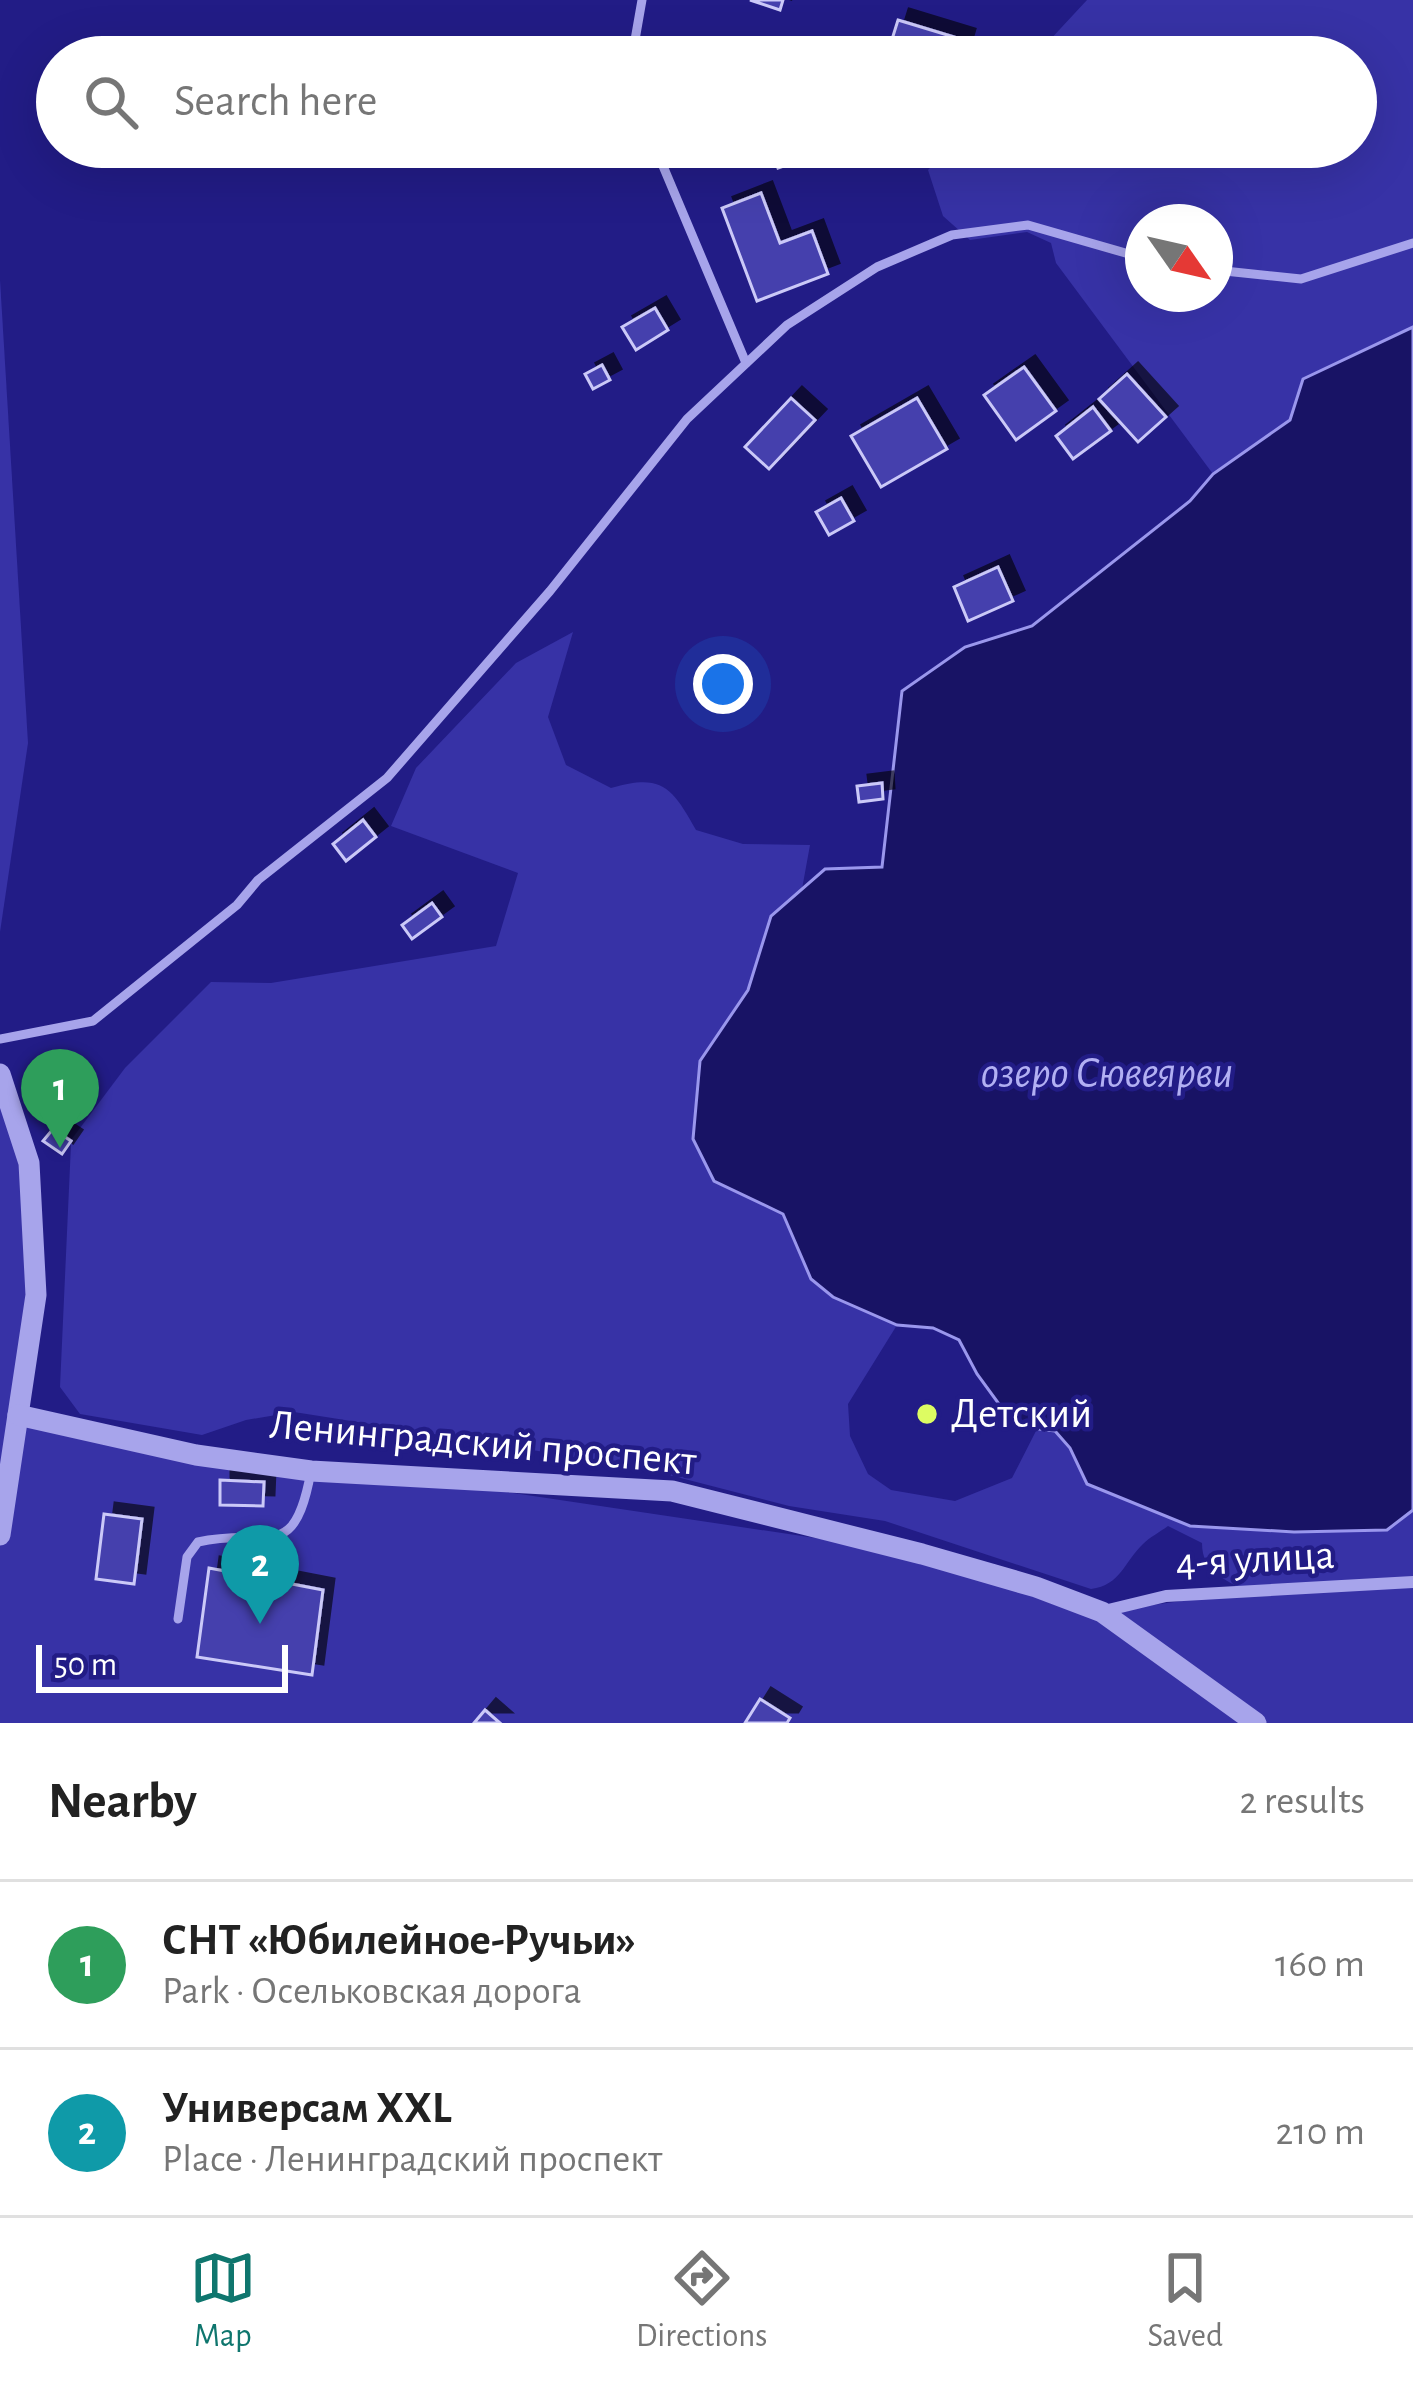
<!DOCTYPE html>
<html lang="en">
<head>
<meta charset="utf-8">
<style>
	:root { --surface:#fff; --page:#f2f2f2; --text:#222; --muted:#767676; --line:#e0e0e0; --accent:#0f766e }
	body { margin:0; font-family:"Alegreya Sans",sans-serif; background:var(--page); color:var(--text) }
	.compass { position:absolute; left:1125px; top:204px; width:108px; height:108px; border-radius:50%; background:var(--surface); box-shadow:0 12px 48px #0002; rotate:124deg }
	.scale { position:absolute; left:36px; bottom:30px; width:252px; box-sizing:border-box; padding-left:12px; border:6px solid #fff; border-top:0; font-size:33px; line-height:42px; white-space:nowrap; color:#fff; -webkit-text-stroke:9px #221c86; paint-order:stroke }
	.you { position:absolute; left:723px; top:684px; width:42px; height:42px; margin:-30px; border:9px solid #fff; border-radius:50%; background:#1a73e8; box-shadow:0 0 0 18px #1a73e833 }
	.badge { display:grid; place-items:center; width:78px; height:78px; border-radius:50%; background:var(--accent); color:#fff; font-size:39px; font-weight:700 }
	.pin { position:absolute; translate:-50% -99px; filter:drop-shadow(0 3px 6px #0008) }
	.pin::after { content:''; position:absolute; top:63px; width:42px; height:36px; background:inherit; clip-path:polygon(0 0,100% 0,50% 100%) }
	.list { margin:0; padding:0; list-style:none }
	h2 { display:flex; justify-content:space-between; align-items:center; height:156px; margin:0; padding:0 48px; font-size:51px }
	h2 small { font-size:39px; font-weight:400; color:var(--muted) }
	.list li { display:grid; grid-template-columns:78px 1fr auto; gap:36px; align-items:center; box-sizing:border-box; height:168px; padding:0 48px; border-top:3px solid var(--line) }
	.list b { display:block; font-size:45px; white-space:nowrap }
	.list p { margin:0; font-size:39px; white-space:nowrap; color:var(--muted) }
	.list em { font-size:39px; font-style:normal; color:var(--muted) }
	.icon { flex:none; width:66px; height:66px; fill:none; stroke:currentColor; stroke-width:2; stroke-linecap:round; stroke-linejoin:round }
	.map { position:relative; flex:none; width:1413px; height:1723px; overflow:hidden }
	.search { position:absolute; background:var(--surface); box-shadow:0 12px 48px #0002; left:36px; right:36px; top:36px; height:132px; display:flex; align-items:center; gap:30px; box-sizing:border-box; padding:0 42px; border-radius:66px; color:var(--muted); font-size:45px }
	.sheet { height:492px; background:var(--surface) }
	nav { display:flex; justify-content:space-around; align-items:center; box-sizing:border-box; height:168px; border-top:3px solid var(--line); background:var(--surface); font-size:33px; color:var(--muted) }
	nav a { display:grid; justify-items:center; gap:6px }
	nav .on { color:var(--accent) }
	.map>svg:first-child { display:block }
</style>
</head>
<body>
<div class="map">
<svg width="1413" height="1723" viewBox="0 0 1413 1723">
	<defs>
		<filter id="shadow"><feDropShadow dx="11" dy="-11" stdDeviation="0" flood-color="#0009"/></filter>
	</defs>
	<rect width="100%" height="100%" fill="#221c86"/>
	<g fill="#3732a6" fill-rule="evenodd">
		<path d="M1087 0H1413V327L1304 379 1290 420 1213 474 1056 263 1051 243 1027 232 970 240 943 216 928 170 950 147H1356V57H1034ZM1143 222H1215V294H1143Z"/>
		<path d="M0 280 28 743 0 932Z"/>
		<path d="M573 632 548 717 566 765 611 788C662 773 672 787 696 830L743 844 810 845 802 889 771 916 748 990 700 1061 714 1181 783 1214 811 1279 833 1297 897 1325 848 1404 850 1436 868 1474 891 1490 955 1501 1012 1478 1037 1429 1055 1430 1070 1448 1088 1484 1190 1526 1294 1532 1387 1530 1413 1510V1723H0V1074L29 1163 36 1295 18 1415 196 1455 420 1479 922 1554 1102 1612 1246 1592C1225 1578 1202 1573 1202 1543L1168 1526C1160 1532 1150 1537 1143 1544 1124 1562 1121 1585 1091 1589L885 1521 789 1506 673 1476 522 1448 294 1412 246 1420 202 1435 80 1414 60 1387 71 1144 62 1154 43 1141 53 1129 71 1140 125 1068 211 982 271 983 496 946 518 873 391 826 416 768 516 663Z"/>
	</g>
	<path fill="#181365" stroke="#9a97ed" stroke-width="3" d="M1413 327V1510L1387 1530 1294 1532 1190 1526 1087 1484 1070 1448 1055 1431 1015 1426 977 1374 959 1340 933 1328 897 1325 833 1297 811 1279 783 1214 714 1181 693 1139 700 1061 748 990 771 916 825 869 882 867 902 691 965 647 1032 626 1190 501 1213 474 1290 420 1303 379Z"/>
	<g fill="#4540ad" stroke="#cbc9f8" stroke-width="3" filter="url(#shadow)">
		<path d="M750 0H783L780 10Z"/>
		<path d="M898 20 964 40 959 57H916L889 49Z"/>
		<path d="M771 147H838L778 168Z"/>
		<path d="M761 193 780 243 812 231 828 274 757 301 722 208Z"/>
		<path d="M655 308 668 330 636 350 622 327Z"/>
		<path d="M602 365 610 380 593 389 585 374Z"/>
		<path d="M1024 367 1056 411 1016 440 984 395Z"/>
		<path d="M1127 374 1166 417 1138 442 1099 399Z"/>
		<path d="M791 398 815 420 769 469 745 447Z"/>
		<path d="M917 398 947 449 881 487 851 436Z"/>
		<path d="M1093 407 1111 431 1073 459 1056 436Z"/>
		<path d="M841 498 854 521 829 535 816 512Z"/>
		<path d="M998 567 1013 601 968 621 954 587Z"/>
		<path d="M882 783 883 799 859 802 857 786Z"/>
		<path d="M363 820 376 837 346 861 333 844Z"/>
		<path d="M432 903 442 917 412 939 402 925Z"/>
		<path d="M53 1129 71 1141 62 1154 43 1141Z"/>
		<path d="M220 1480 264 1482 263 1506 220 1505Z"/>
		<path d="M104 1514 142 1519 134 1584 96 1579Z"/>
		<path d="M209 1568 323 1590 312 1675 197 1657Z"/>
		<path d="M760 1699 790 1718 787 1723H745Z"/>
		<path d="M485 1710 500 1723H474Z"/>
	</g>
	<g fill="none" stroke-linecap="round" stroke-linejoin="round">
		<g stroke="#a7a4eb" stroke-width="9">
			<path d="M632 57 642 0"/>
			<path d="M655 147 746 363"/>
			<path d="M1215 270 1301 279 1413 243"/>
			<path d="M0 1039 93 1021 237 905 258 880 387 778 550 591 687 419 787 325 877 267 952 235 1028 225 1143 258"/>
			<path d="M178 1619 187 1557 198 1542C268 1526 294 1566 311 1471"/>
		</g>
		<path stroke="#a7a4eb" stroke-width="12" d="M1104 1611 1166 1596 1413 1582"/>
		<g stroke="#a7a4eb" stroke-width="21">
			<path d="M0 1074 29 1163 36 1295 0 1535"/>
			<path d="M18 1415 196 1455 311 1471 672 1491 922 1554 1036 1587 1102 1612 1256 1723"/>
		</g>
	</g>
	<circle fill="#ddfc62" stroke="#221c86" stroke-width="4.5" cx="927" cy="1414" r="12"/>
	<g text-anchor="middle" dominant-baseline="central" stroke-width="9" stroke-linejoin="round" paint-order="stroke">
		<g font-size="42" fill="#fff" stroke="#221c86" text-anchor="start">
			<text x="951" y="1414">Детский</text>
		</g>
		<g font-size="42" fill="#fff" stroke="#221c86">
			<text transform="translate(483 1443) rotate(5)">Ленинградский проспект</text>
			<text transform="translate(1255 1559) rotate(-3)">4-я улица</text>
		</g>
		<g font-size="45" font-style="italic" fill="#b2b0f3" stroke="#221c86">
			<text x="1107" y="1073">озеро Сювеярви</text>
		</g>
	</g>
</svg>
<svg class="compass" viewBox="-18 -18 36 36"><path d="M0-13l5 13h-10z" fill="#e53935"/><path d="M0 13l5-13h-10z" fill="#767676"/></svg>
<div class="scale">50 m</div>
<div class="you"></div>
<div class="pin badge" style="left:60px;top:1148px;background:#2e9e5b">1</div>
<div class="pin badge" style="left:260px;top:1624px;background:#0f9aa8">2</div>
<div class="search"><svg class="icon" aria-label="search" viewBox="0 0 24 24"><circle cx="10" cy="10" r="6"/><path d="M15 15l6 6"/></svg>Search here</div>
</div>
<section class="sheet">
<h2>Nearby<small>2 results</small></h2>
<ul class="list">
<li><span class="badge" style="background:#2e9e5b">1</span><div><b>СНТ «Юбилейное-Ручьи»</b><p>Park · Осельковская дорога</p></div><em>160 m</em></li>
<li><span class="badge" style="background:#0f9aa8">2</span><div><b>Универсам XXL</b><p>Place · Ленинградский проспект</p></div><em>210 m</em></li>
</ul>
</section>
<nav>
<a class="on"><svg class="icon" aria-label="map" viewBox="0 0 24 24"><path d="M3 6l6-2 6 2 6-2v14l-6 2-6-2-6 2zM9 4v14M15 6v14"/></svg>Map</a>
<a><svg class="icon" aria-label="directions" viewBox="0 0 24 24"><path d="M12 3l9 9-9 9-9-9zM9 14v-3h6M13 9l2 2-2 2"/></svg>Directions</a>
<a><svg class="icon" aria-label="saved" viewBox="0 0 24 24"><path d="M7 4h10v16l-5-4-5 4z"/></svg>Saved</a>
</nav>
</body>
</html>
